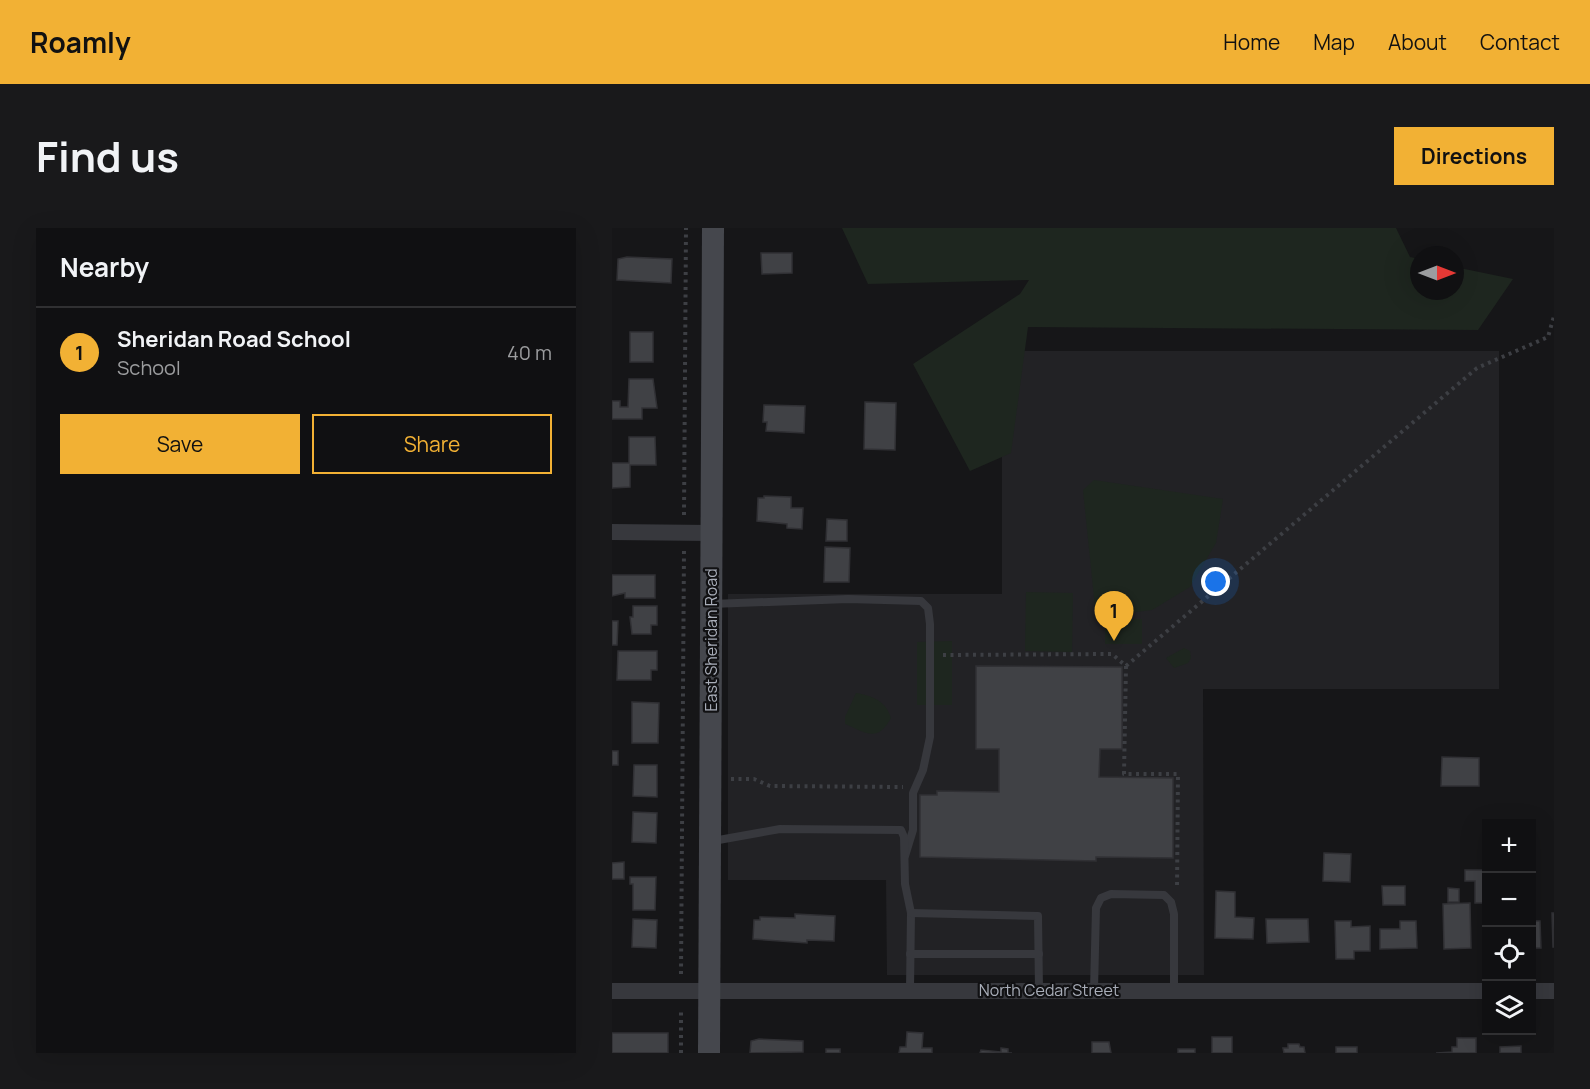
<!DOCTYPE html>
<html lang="en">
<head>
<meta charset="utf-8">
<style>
	:root { --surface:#101012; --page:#19191b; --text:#f1f3f6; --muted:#9c9d9f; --line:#303032; --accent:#f2b134 }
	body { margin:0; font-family:Manrope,sans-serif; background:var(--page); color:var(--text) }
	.controls { position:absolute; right:18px; bottom:18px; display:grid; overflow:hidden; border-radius:0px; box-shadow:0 6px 24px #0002 }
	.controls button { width:54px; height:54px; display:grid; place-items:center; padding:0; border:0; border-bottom:2px solid var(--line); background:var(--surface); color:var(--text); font:30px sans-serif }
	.compass { position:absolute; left:798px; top:18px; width:54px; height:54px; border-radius:50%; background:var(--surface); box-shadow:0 6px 24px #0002; rotate:90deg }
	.you { position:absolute; left:604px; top:354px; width:21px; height:21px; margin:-15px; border:4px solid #fff; border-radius:50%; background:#1a73e8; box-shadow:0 0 0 9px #1a73e833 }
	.badge { display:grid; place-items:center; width:39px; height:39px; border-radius:50%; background:var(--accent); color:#111; font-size:20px; font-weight:700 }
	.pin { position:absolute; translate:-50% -50px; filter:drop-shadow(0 2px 3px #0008) }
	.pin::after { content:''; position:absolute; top:32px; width:21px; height:18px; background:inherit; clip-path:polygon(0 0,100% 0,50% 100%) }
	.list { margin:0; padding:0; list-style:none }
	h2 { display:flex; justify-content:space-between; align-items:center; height:78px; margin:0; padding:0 24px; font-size:26px }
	h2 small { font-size:20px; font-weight:400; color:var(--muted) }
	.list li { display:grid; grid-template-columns:39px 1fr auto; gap:18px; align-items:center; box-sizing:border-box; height:90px; padding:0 24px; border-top:2px solid var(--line) }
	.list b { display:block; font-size:22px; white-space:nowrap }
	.list p { margin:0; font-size:20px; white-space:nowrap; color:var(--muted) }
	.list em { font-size:20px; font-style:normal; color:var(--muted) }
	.actions { display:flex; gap:12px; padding:18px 24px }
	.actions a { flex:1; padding:14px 0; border:2px solid var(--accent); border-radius:0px; text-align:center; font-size:21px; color:var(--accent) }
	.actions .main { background:var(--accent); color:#111 }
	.icon { flex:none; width:33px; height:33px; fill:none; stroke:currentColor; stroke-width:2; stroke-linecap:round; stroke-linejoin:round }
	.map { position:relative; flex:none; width:942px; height:825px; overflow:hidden; border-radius:0px }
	header { display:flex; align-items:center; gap:36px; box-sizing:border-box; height:84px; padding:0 30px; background:var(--accent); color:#111 }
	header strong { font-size:28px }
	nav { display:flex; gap:33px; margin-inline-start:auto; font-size:21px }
	.intro { display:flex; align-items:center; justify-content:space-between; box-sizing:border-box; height:144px; padding:0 36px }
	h1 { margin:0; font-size:42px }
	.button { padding:15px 27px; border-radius:0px; background:var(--accent); color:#111; font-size:21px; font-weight:700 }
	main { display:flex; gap:36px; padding:0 36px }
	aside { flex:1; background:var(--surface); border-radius:0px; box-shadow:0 6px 24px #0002 }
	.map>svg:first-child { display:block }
</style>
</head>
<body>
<header>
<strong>Roamly</strong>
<nav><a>Home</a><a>Map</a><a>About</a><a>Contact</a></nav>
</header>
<div class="intro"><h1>Find us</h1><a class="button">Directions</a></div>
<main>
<aside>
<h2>Nearby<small></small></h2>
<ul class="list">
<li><span class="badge">1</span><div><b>Sheridan Road School</b><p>School</p></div><em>40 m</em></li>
</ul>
<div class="actions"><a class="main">Save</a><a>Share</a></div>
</aside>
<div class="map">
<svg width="942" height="825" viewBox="0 0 942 825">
	<rect width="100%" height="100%" fill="#161618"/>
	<path fill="#222225" d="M390 123H887V461H591L592 747H275L274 652H116V366H390Z"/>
	<g fill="#1e261f">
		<path d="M230 0H784L798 29 807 31V63H843V39L901 51 866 102 416 99 399 225 358 243 301 136 408 66 417 52 256 56Z"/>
		<path d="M482 252 611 271 604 315 578 359 540 382 484 389 471 262Z"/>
		<path d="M414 364 461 365 460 424 413 423Z"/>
		<rect x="493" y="391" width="37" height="25"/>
		<path d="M340 413V477H305V414Z"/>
		<path d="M572 420 578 423 579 430 576 435 562 440 554 430Z"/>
		<path d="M244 465C261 468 274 473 279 490 265 515 255 505 233 496V489Z"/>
	</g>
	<g fill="#404145" stroke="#303034" stroke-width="1.5">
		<path d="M149 25H180V45L150 46Z"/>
		<path d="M15 29 60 31 59 55 5 52 6 31Z"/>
		<rect x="18" y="104" width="23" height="30"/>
		<path d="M17 151H41L45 180H30V191H0V173H8V179H16Z"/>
		<path d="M253 174 284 175 283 222 252 221Z"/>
		<path d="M152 177 193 178 192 205 154 203 155 194H151Z"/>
		<path d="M17 209H43L44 237H18V259L0 260V235H17Z"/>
		<path d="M152 268 179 269V280H191L190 301 175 300V296L145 293 146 270H152Z"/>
		<path d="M215 291 235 292V313H214Z"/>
		<path d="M213 319 238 320 237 354H212Z"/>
		<path d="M0 347H43V370H13V365L0 368Z"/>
		<path d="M21 378H45V397H39V406H20L18 389H21Z"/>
		<path d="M0 393H6L5 417H0Z"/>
		<path d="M6 423H45V442H39V452H5Z"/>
		<path d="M364 438 510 439V521H488L487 549 561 550V630L484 629V633L308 629V567H325V563L387 564V521H364Z"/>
		<path d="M20 474 47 475 46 515H20Z"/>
		<rect x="0" y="523" width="6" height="14"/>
		<path d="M830 529 867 530V558H829Z"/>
		<path d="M22 537H45V569L21 568Z"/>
		<path d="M21 584 45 585 44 615 20 614Z"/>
		<path d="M712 625 739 626 738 654 711 653Z"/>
		<path d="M12 634V651H0V635Z"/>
		<path d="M853 642H874V675H863V653H853Z"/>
		<path d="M18 649H44L43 682H21V656H18Z"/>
		<path d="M770 658H793V677H771Z"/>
		<path d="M836 660 847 661V674H836Z"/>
		<path d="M604 663 623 664V689L642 690 641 711 603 710Z"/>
		<path d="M858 675 859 720 832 721 831 676Z"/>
		<path d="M940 685H942V719H941Z"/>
		<path d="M183 686 223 688 222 713 195 712V715L141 711 142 692H148V689L183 690Z"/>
		<path d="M21 691 45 692 44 720 20 719Z"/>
		<path d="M654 691H696L697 714 655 715Z"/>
		<path d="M723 693H739V699L758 698V723H742V731H724Z"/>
		<path d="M788 693H804L805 720 768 721V701H788Z"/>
		<path d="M920 693H928L929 720H920Z"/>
		<path d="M295 804 311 805 310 820H320V825H287L288 819H294Z"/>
		<rect x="0" y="805" width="56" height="20"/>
		<rect x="600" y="809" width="20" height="16"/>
		<path d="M845 810H864V825H824L840 824V819H845Z"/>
		<path d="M147 811 191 813V824L138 825 139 813Z"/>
		<path d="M480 814H497L499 825H480Z"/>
		<path d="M676 816H687L688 819H692L693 825H672L671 820H676Z"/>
		<path d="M909 818V825H888V819Z"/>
		<rect x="724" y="819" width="21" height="6"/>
		<path d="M389 820 396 821V825H400H368L369 822 389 824Z"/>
		<rect x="214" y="821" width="14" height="4"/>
		<rect x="566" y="821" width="17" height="4"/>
	</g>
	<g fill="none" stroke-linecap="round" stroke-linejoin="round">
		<g stroke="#3d3f44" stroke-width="4" stroke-dasharray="3 4.5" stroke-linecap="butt">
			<path d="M72 287 74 0"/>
			<path d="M331 427 500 426 514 438 512 546H566L565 661"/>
			<path d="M514 438 865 140 936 109 942 88"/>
			<path d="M119 551H142L158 558 291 559"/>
			<path d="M69 746 72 322"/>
			<path d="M69 825V781"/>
		</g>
		<g stroke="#37383d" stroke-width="8">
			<path d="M99 376 236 371 309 373 316 380 318 396V509L311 542 301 565V602L293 628"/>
			<path d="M101 613 168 601 289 602 292 609 293 656 299 685 298 761"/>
			<path d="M299 685 426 688 427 762"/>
			<path d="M298 726H427"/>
			<path d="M482 762 484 680 489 670 499 666 552 667 559 674 562 686V762"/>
		</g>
		<g stroke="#37383d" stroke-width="16">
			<path d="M0 304 99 305"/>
			<path d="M0 763H874"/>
			<path d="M920 763H942"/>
		</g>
		<path stroke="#45474d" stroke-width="22" d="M97 825 101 0"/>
	</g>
	<g text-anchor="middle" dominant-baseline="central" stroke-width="4.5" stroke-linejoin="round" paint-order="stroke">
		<g font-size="16" fill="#a8adb8" stroke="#111113">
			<text transform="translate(99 412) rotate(-90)">East Sheridan Road</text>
			<text x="437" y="762">North Cedar Street</text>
		</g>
	</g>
</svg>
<div class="controls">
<button>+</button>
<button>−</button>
<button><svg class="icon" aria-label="locate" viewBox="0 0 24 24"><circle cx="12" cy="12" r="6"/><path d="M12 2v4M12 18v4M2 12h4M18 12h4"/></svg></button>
<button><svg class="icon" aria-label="layers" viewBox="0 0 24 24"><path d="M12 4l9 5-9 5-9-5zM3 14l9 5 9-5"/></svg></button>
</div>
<svg class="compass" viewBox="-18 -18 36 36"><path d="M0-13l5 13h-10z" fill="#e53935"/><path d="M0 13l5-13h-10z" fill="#9c9d9f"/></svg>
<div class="you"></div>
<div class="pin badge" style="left:502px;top:413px">1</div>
</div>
</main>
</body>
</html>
